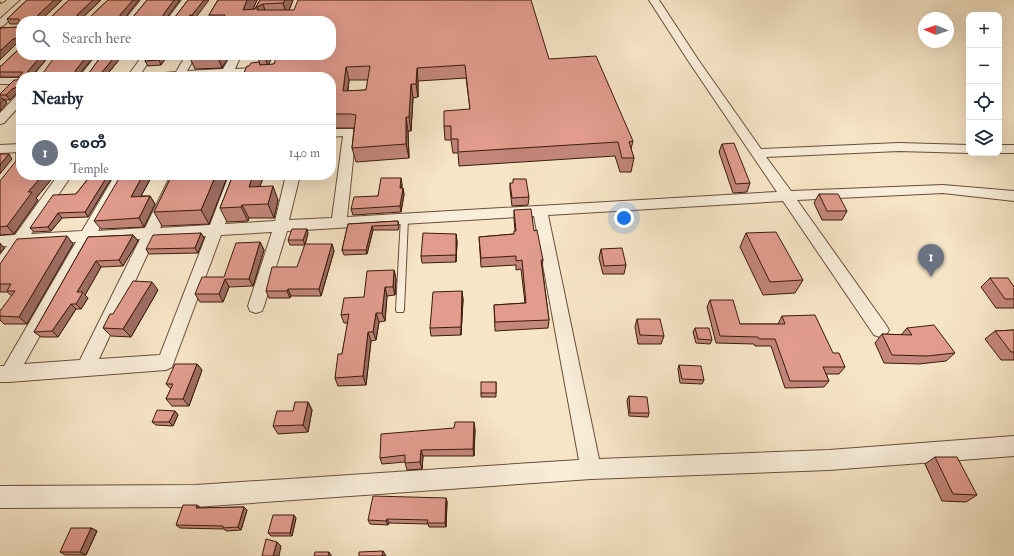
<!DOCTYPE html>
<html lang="en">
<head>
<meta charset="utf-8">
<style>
	:root { --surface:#fff; --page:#f2f2f3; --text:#1f2937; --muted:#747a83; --line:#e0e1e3; --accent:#8f2418 }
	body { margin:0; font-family:"IM FELL Double Pica","Noto Sans Myanmar",serif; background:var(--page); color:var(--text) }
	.controls { position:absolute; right:12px; top:12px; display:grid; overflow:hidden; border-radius:8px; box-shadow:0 4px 16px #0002 }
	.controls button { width:36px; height:36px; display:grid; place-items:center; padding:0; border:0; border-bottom:1px solid var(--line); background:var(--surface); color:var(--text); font:20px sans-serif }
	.compass { position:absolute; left:918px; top:12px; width:36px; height:36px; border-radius:50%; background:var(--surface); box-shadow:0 4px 16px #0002; rotate:272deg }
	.you { position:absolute; left:624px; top:218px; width:14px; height:14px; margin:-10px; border:3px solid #fff; border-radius:50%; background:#1a73e8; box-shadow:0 0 0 6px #1a73e833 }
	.badge { display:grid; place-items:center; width:26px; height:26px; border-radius:50%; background:var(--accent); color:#fff; font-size:13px; font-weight:700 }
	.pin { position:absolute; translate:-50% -33px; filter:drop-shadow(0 1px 2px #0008) }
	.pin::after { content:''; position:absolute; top:21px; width:14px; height:12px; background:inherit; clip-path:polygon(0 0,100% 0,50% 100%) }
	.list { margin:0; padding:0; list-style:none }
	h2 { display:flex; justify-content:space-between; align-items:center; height:52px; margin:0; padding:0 16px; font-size:17px }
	h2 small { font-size:13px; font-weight:400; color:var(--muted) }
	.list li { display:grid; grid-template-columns:26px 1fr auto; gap:12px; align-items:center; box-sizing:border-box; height:56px; padding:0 16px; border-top:1px solid var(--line) }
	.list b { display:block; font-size:15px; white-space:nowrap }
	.list p { margin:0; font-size:13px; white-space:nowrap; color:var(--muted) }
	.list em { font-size:13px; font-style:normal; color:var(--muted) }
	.icon { flex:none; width:22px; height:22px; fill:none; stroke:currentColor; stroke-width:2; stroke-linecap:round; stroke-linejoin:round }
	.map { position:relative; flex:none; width:1014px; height:556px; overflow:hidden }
	.search { position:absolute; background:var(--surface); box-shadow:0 4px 16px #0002; left:16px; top:16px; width:320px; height:44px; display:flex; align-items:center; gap:10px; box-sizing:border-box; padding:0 14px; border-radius:16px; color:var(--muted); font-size:15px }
	.panel { position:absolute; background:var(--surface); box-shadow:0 4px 16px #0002; left:16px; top:72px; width:320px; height:108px; border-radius:16px }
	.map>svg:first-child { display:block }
</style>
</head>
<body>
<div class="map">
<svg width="1014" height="556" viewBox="0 0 1014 556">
	<rect width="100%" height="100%" fill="#f6e5c6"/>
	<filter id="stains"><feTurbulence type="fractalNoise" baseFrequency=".005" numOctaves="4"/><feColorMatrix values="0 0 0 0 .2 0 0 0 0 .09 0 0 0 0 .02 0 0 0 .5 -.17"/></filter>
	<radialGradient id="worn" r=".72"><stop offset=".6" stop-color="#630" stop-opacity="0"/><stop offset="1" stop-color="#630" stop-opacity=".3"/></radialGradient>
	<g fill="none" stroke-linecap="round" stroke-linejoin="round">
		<g stroke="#6a4e3a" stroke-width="2">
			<path id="service" d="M401 217H404L408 219 404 310 403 312H397L396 310Z"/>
		</g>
		<g stroke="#6a4e3a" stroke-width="2">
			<g id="minor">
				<path d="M0 0H6L1 3Z"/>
				<path d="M21 0H31L3 26 0 27V19Z"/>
				<path d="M141 0H151L134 21H124Z"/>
				<path d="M182 0H192L176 21H166Z"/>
				<path d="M649 0H659L699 61 761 149 899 143 969 145V153L899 151 766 157 791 191 943 185 1014 191V201L943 193 797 200 886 325 889 330 886 335 880 337 874 335 783 201 548 215 599 459 829 450 1014 436V456L829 470 591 479 195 507 0 508V486L195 485 579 460 534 216 287 231 264 306 262 311 256 313 250 311 248 306 272 232 221 235 172 367 166 370 9 382H0V366H4L76 242 23 245 6 271 0 273V255L7 246H0V236L15 235 58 175H72L31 234 82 231 115 175H129L98 231 145 228 171 175H185L160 228 210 225 229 175H243L225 224 275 221 286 175H300L289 220 332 218 343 136 331 137V129H354L356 132 347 217 777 192 689 62ZM206 236 160 355 99 359 155 238ZM140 239 80 360 24 364 92 242Z"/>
				<path d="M97 55H107L91 77H79Z"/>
				<path d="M143 55H153L140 75 176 72 186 55H196L187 71 223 69 231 55H241L235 69 266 67 271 70 266 73 231 75V77H127Z"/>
				<rect x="0" y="78" width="21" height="6"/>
				<path d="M21 94V104L4 123 0 124V113L17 95Z"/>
				<path d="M21 144V152L0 153V145Z"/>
				<rect x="999" y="145" width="15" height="8"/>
			</g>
		</g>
		<use href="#service" fill="#f9eeda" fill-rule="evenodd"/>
		<use href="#minor" fill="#f9eeda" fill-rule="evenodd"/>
	</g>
	<g fill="#c2867a" stroke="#3b1b0b" fill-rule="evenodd">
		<path d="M27 0H62L44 17H51L69 0H101L83 17H90L108 0H139L125 17H133L147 0H180L167 17H175L188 0 194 20H192V21H21V55H50L35 73H43L95 55 80 73H89L102 55H123L105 77H21V98L19 94V93L16 94 10 100H5L7 103 0 97V94L18 80 19 77H0V66H1L19 49V43L16 44 0 60V28L19 27V24H10L7 19Z"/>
		<path d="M218 0H257L253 9H255L260 0H293L289 10 549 59 633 141 631 149 634 158 631 172H620L615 156 459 166 458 153H453L451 140H445L444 126 470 109 466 78 418 81V97L413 98 411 131H408L409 158 356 162 352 148 354 128H331V77L260 65 258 57H242L241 55H273L268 65 274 64 331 21H211L209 15ZM349 80H368L366 90 348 91Z"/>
		<path d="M168 55 161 65 148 66 145 61Z"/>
		<path d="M190 55H230L222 68 195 69 189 56Z"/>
		<path d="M722 144 750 183 747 192 733 193 719 152Z"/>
		<path d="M21 175H55L36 198 38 200 14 234 0 235V181Z"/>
		<path d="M91 175H108L111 179 88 217 62 218 51 231 34 232 30 228 76 194Z"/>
		<path d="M172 175H228L209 224 162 226 154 212Z"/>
		<path d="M233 175H264L260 186 278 200 274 218H249L248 221 227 222 220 208Z"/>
		<path d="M152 176 141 196H150L155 204 144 227 101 229 94 221Z"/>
		<path d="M510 183 529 197 528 205 512 206 510 190Z"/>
		<path d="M402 184V188L404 194 401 212 353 215 351 209Z"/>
		<path d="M819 194 847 211 842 220H822L814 203Z"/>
		<path d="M514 210 534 231 543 260 542 266 549 320 548 328 495 331 494 305 525 303 521 269 516 270V265L481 267 479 237 514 234 515 231 514 219Z"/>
		<path d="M398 221 399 226 398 230H373L367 254 344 255 342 250 348 224Z"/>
		<path d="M201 233 204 238 198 253 149 254 146 249Z"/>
		<path d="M308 233 305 245H290L288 240Z"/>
		<path d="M746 233 803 280 795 293 763 295 740 247Z"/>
		<path d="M456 234 457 242 456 262 422 263 421 256Z"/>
		<path d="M133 235 138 241 123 266 101 267 85 295 88 298 81 309H76L58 337H41L34 332 88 237Z"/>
		<path d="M260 242 264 250 253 286 229 287 223 302H200L195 294 224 277Z"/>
		<path d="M73 244 27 324H4L0 320V311L12 296 7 292H0V264Z"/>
		<path d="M332 244 334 251 321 296H291L290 298H269L266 291 297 267Z"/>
		<path d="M601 249 626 265 624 274H603L599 258Z"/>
		<path d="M394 270 396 279 395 295 387 296 385 321 379 322 376 340 371 341 366 385 338 386 335 378 342 354 348 323H344L341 315 364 297Z"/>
		<path d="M990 278 1014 287V308H996L981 287Z"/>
		<path d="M158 290 131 337 111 336 103 328 113 314Z"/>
		<path d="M462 291 463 300 461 335 431 336 430 328Z"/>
		<path d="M710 300 740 324H778L782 316 833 353 845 367 839 374H826L829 381 824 387 785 388 771 346H755L754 344 716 343 707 307Z"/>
		<path d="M637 319 664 336 661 344H638L635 327Z"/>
		<path d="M695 328 712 340 710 344 696 343 693 332Z"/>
		<path d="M907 328 955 353 946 361 919 364 884 363 875 343 882 334 901 335Z"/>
		<path d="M1014 330V360H1001L985 339 995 331Z"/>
		<path d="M197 364 202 370 189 406H172L166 399 171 389 166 384Z"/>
		<path d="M679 365 704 380 702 384 680 383 678 369Z"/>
		<path d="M496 382V397H481V393Z"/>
		<path d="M629 396 649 413 648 417 629 416 627 400Z"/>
		<path d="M308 402 312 410 308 432 278 434 273 426 293 411Z"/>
		<path d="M175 411 178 415 173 426 156 425 152 422Z"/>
		<path d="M475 429 474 456H423L422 469 407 470 405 462 382 464 380 458Z"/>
		<path d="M935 457 977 495 966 502 942 501 925 464Z"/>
		<path d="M446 498 447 502 446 527H429L428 524 389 523 388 525 370 524 368 520Z"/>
		<path d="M197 505 201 508 244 507 247 510 241 530 226 531 224 529 180 528 176 525Z"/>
		<path d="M296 518 292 536H271L268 533Z"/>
		<path d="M91 528 97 531 86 555H65L60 552Z"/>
	</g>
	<g fill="#9e6d63" stroke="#3b1b0b">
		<path d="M54 0H62L41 20 38 17V15Z"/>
		<path d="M93 0H101L80 20 77 17V15Z"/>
		<path d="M133 0H139L123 20 120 17V15Z"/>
		<path d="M174 0H180L165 20 163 17V15Z"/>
		<path d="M204 0H209L194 20 192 15Z"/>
		<path d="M247 0H257L248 21 243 10Z"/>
		<path d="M285 0H293L287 16 283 3Z"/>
		<path d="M263 4 267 16 257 10V7Z"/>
		<path d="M190 15 192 20V21H186Z"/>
		<path d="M19 38 21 43 16 44 0 60V51L13 39Z"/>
		<path d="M42 55H50L32 76 28 73V71Z"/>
		<path d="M88 55H95L78 76 75 73V71Z"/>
		<path d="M116 55H123L105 77H98Z"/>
		<path d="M162 55H168L161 65 159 60Z"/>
		<path d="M217 55H230L222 68Z"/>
		<path d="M264 55H273L268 66Z"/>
		<path d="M346 67 349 80 346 104 343 91Z"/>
		<path d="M417 68 418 81V97L416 84Z"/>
		<path d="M215 73 217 77H213Z"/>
		<path d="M411 84 413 98 411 131 409 117Z"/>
		<path d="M17 87 21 93 16 94 10 100 6 95 12 89Z"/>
		<path d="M4 99 7 103 0 111V103Z"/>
		<path d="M406 117 408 131 409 158 406 144Z"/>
		<path d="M331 128 334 138 331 148Z"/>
		<path d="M9 154 12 159 0 174V165Z"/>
		<path d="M43 175H55L36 198 38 200 14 234 7 226 28 192Z"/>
		<path d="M108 175 111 179 88 217 85 212Z"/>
		<path d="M143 175H152V176L136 205 131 197Z"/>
		<path d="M216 175H228L209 224 201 210Z"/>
		<path d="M253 175H264L255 201 249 187Z"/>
		<path d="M401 178 402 184 401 194 400 188Z"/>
		<path d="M273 186 278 200 274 218 268 204Z"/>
		<path d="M403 188 404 194 401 212 400 206Z"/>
		<path d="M150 196 155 204 144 227 139 218Z"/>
		<path d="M242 205 249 218 248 221 241 207Z"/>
		<path d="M58 213 62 218 51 231 48 227Z"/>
		<path d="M372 226 373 230 367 254 366 250Z"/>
		<path d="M307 229 308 233 305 245 303 240Z"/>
		<path d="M201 233 204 238 198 253 195 248Z"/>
		<path d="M456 234 457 242 456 262Z"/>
		<path d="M133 235 138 241 123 266 119 260Z"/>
		<path d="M67 236 73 244 27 324 19 317Z"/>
		<path d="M260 242 264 250 253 286 249 279Z"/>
		<path d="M0 243 4 248 0 253Z"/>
		<path d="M332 244 334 251 321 296 319 289Z"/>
		<path d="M96 261 101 267 85 295 88 298 81 309 76 304 77 292Z"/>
		<path d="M394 270 396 279 395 295 393 287Z"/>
		<path d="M225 279 229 287 223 302 219 294Z"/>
		<path d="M152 282 158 290 131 337 123 329Z"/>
		<path d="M385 287 387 296 385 321 382 313Z"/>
		<path d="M288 289 291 296 290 298 287 291Z"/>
		<path d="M462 291 463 300 461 335V327Z"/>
		<path d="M71 304 76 309 58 337 52 331Z"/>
		<path d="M376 313 379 322 376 340 373 332Z"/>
		<path d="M368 332 371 341 366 385 363 376Z"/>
		<path d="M197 364 202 370 189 406 183 399Z"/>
		<path d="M308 402 312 410 308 432 303 425Z"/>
		<path d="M175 411 178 415 173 426 169 422Z"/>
		<path d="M474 422 475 429 474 456 473 449Z"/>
		<path d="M421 450 423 456 422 469 420 462Z"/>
		<path d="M446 498 447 502 446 527 445 523Z"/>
		<path d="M197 505 201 508H196Z"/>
		<path d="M244 507 247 510 241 530 238 527Z"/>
		<path d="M294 515 296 518 292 536 290 533Z"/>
		<path d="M387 519 389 523 388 525 386 521Z"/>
		<path d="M91 528 97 531 86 555 80 552Z"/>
		<path d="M277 542 281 546 279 556H273Z"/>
		<path d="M383 551 386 556H382Z"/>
		<path d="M329 552 331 555V556H328Z"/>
	</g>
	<g fill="#e19c8e" stroke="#3b1b0b" fill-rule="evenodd">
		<path d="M27 0H54L38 15V17H51L69 0H93L77 15V17H90L108 0H133L120 15V17H133L147 0H174L163 15V17H175L188 0H204L192 15H190L186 21H21V55H42L28 71V73H43L56 55H88L75 71V73H89L102 55H116L98 77H21V94H19V89L17 87 12 89 6 95H0V94L14 80H18L19 76 23 72H0V66H1L19 49V38L13 39 0 51V28L19 27V19H7Z"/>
		<path d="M218 0H247L243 10 255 9 260 0H285L283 3 263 4 257 7V10H294L298 0H531L549 59 596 56 633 141 629 142 634 158H622L618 142 458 152V139H451V126H444V111L470 109 465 65 417 68 416 84H411L409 117H406V144L352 148 356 115 351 114H331V77H242L247 66H249L251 63 259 62 260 65 274 64 277 55H331V21H222L225 15H209ZM370 66 366 90 343 91 346 67Z"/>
		<path d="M149 55H162L159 60 145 61Z"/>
		<path d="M190 55H207L189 56Z"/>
		<path d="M186 73H215L213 77H183Z"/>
		<path d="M0 99H4L0 103Z"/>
		<path d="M734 143 750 183 736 184 722 144Z"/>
		<path d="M16 152H21V175H43L28 192H32L7 226 0 227V181L16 161Z"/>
		<path d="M0 154H9L0 165Z"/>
		<path d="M91 175H108L85 212 58 213 48 227 30 228 53 195 76 194Z"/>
		<path d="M121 175H143L131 197 150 196 139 218 94 221Z"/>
		<path d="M172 175H216L201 210 154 212Z"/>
		<path d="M233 175H253L249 187 273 186 268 204 242 205 241 207 220 208Z"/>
		<path d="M381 178H401L400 188H403L400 206 351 209 354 197 378 196Z"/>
		<path d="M513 179H526L529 197 512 198 510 183H513Z"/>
		<path d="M819 194H838L847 211H827Z"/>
		<path d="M531 209 534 231 537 230 543 260H541L549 320 495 322 494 305 526 303 522 260 516 261V256L481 258 479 237 514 234V231H516L514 210Z"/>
		<path d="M398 221V225L372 226 366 250H342L348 224Z"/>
		<path d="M292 229H307L303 240H288Z"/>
		<path d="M776 232 803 280 770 282 746 233Z"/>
		<path d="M201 233 195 248 146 249 153 235Z"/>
		<path d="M423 233 456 234V255L421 256Z"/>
		<path d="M133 235 119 260 96 261 77 292H83L76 304H71L52 331 34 332 88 237Z"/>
		<path d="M67 236 19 317 0 316V311L15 291H7L11 284H0V264L17 239Z"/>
		<path d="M260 242 249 279H225L219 294H195L202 277H224L236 243Z"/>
		<path d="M305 244H332L319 289H288L287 291H266L272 267H297Z"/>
		<path d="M622 248 626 265 604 266 601 249Z"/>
		<path d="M394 270 393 287H385L382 313H376L373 332H368L363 376 335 378 338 354H342L349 314 341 315 344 298 364 297 367 271Z"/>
		<path d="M990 278H1008L1014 287V299H1005Z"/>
		<path d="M133 281 152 282 123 329 103 328 110 314H113Z"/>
		<path d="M462 291 461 327 430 328 433 292Z"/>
		<path d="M710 300H733L740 324H785L782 316 815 315 833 353H839L845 367H823L829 381H790L775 339H759L758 337 720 336Z"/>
		<path d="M637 319H660L664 336 640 335Z"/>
		<path d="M934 325 955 353 927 356 892 355 882 334 912 335 907 328Z"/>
		<path d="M695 328H709L712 340 698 339Z"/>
		<path d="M1014 330V352H1011L995 331Z"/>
		<path d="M175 364H197L183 399H166L173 384H166Z"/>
		<path d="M679 365 701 366 704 380 682 379Z"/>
		<rect x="481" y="382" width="15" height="11"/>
		<path d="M629 396 647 397 649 413H630Z"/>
		<path d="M295 402H308L303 425 273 426 277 411H293Z"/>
		<path d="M157 410 175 411 169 422H152Z"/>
		<path d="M455 422H474L473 449 421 450 420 462 405 463V455L380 458 381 434 454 428Z"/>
		<path d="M935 457H957L977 495 953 494Z"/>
		<path d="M373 496 446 498 445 523H427L428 520 387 519 386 521 368 520Z"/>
		<path d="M183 505H197L196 508 244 507 238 527 223 528V526L176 525Z"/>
		<path d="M273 515H294L290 533H268Z"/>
		<path d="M71 528H91L80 552H60Z"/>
		<path d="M266 539 277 542 273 556H262Z"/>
		<path d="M383 551 382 556H359V552Z"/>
		<path d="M315 552H329L328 556H314Z"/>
	</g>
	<rect width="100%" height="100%" filter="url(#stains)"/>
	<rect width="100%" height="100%" fill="url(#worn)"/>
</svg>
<div class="controls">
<button>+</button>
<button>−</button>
<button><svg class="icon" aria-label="locate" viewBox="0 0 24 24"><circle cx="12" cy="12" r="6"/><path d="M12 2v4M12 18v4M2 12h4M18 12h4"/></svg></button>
<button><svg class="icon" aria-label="layers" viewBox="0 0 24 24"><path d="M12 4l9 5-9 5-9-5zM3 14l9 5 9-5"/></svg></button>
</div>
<svg class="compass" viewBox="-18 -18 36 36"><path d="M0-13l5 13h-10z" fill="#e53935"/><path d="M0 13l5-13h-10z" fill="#747a83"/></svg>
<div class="you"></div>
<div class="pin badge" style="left:931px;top:277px;background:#6b7280">1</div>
<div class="search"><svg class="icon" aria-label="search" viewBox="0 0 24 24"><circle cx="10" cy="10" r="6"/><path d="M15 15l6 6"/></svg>Search here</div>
<section class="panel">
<h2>Nearby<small></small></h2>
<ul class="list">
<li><span class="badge" style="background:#6b7280">1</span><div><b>စေတီ</b><p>Temple</p></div><em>140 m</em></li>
</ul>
</section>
</div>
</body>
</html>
